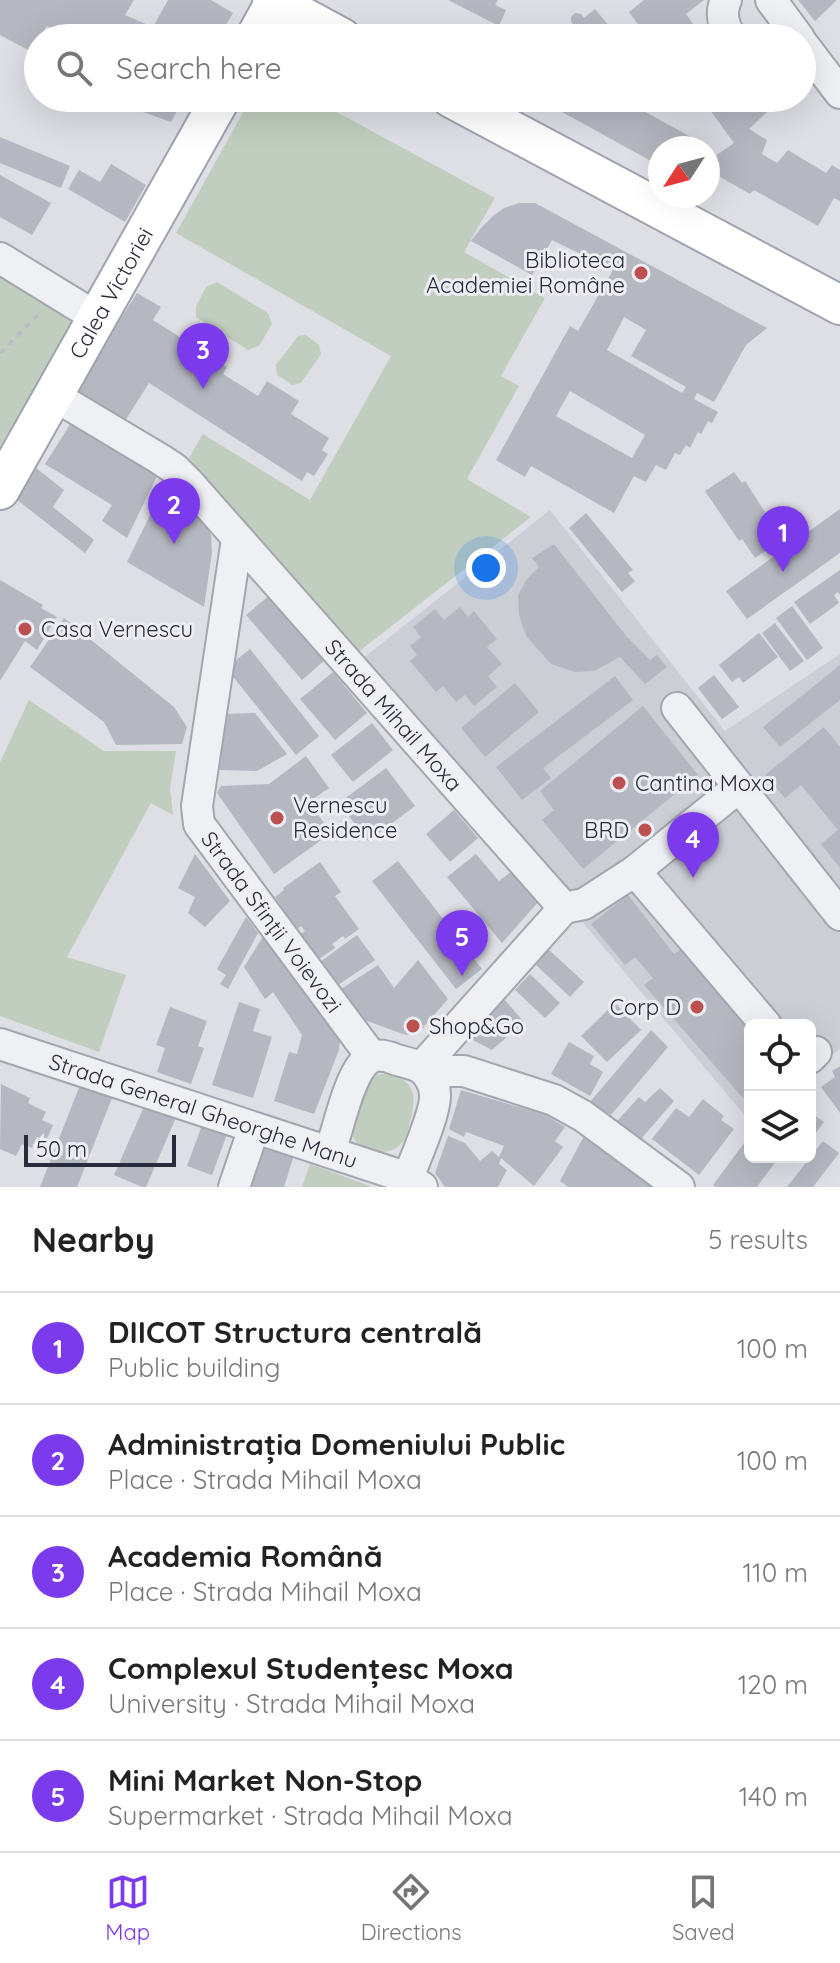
<!DOCTYPE html>
<html lang="en">
<head>
<meta charset="utf-8">
<style>
	:root { --surface:#fff; --page:#f6f6f6; --text:#222; --muted:#767676; --line:#e0e0e0; --accent:#7c3aed }
	body { margin:0; font-family:Quicksand,sans-serif; background:var(--page); color:var(--text) }
	.controls { position:absolute; right:24px; bottom:24px; display:grid; overflow:hidden; border-radius:12px; box-shadow:0 8px 32px #0002 }
	.controls button { width:72px; height:72px; display:grid; place-items:center; padding:0; border:0; border-bottom:2px solid var(--line); background:var(--surface); color:var(--text); font:40px sans-serif }
	.compass { position:absolute; left:648px; top:136px; width:72px; height:72px; border-radius:50%; background:var(--surface); box-shadow:0 8px 32px #0002; rotate:234deg }
	.scale { position:absolute; left:24px; bottom:20px; width:152px; box-sizing:border-box; padding-left:8px; border:4px solid #292c3a; border-top:0; font-size:22px; line-height:28px; white-space:nowrap; color:#292c3a; -webkit-text-stroke:6px #eceef3; paint-order:stroke }
	.you { position:absolute; left:486px; top:568px; width:28px; height:28px; margin:-20px; border:6px solid #fff; border-radius:50%; background:#1a73e8; box-shadow:0 0 0 12px #1a73e833 }
	.badge { display:grid; place-items:center; width:52px; height:52px; border-radius:50%; background:var(--accent); color:#fff; font-size:26px; font-weight:700 }
	.pin { position:absolute; translate:-50% -66px; filter:drop-shadow(0 2px 4px #0008) }
	.pin::after { content:''; position:absolute; top:42px; width:28px; height:24px; background:inherit; clip-path:polygon(0 0,100% 0,50% 100%) }
	.list { margin:0; padding:0; list-style:none }
	h2 { display:flex; justify-content:space-between; align-items:center; height:104px; margin:0; padding:0 32px; font-size:34px }
	h2 small { font-size:26px; font-weight:400; color:var(--muted) }
	.list li { display:grid; grid-template-columns:52px 1fr auto; gap:24px; align-items:center; box-sizing:border-box; height:112px; padding:0 32px; border-top:2px solid var(--line) }
	.list b { display:block; font-size:30px; white-space:nowrap }
	.list p { margin:0; font-size:26px; white-space:nowrap; color:var(--muted) }
	.list em { font-size:26px; font-style:normal; color:var(--muted) }
	.icon { flex:none; width:44px; height:44px; fill:none; stroke:currentColor; stroke-width:2; stroke-linecap:round; stroke-linejoin:round }
	.map { position:relative; flex:none; width:840px; height:1187px; overflow:hidden }
	.search { position:absolute; background:var(--surface); box-shadow:0 8px 32px #0002; left:24px; right:24px; top:24px; height:88px; display:flex; align-items:center; gap:20px; box-sizing:border-box; padding:0 28px; border-radius:44px; color:var(--muted); font-size:30px }
	.sheet { height:664px; background:var(--surface) }
	nav { display:flex; justify-content:space-around; align-items:center; box-sizing:border-box; height:112px; border-top:2px solid var(--line); background:var(--surface); font-size:22px; color:var(--muted) }
	nav a { display:grid; justify-items:center; gap:4px }
	nav .on { color:var(--accent) }
	.map>svg:first-child { display:block }
</style>
</head>
<body>
<div class="map">
<svg width="840" height="1187" viewBox="0 0 840 1187">
	<rect width="100%" height="100%" fill="#dddfe5"/>
	<path fill="#ccced6" d="M550 510 725 731 840 654V1049L810 1071V1025H750V1114L746 1117 362 659Z"/>
	<g fill="#c1cebf">
		<path d="M251 98H311L495 198 464 252 545 298 501 376 519 386 467 479 531 517 357 653 189 458 203 434 310 500 391 356 176 233Z"/>
		<path d="M0 272 77 318 0 446Z"/>
		<path d="M217 282 268 313 272 324 259 346 248 350 196 317V306L206 287Z"/>
		<path d="M306 335 319 345 321 354 301 383 292 385 277 375 276 365 298 336Z"/>
		<path d="M29 700 104 751H176L170 789 173 815 151 803 67 957 126 975 99 1052 0 1016V762Z"/>
		<path d="M387 1073C414 1080 418 1095 410 1121 409 1126 408 1134 405 1139 396 1154 374 1156 360 1146 355 1142 353 1136 350 1130L364 1086 375 1075Z"/>
		<path d="M310 1164 370 1186V1187H302Z"/>
	</g>
	<g fill="#b5b8c1" fill-rule="evenodd">
		<path d="M0 0H134L125 15 153 27 168 0H211L233 13 218 38H68L47 26 30 51 0 35Z"/>
		<path d="M448 0H498L495 5 506 10 499 26Z"/>
		<path d="M644 0H704L686 14 703 38H648L629 12Z"/>
		<path d="M798 0H837L815 21Z"/>
		<path d="M595 9 619 38H560L574 26 571 22V17L575 13 581 14 584 18Z"/>
		<path d="M117 98H184L171 122 115 102Z"/>
		<path d="M556 98H620L711 148H660V166L553 107 560 101Z"/>
		<path d="M694 98H782L749 129 767 140 762 154 777 163 788 150 826 173 832 165 840 170V201L834 198 818 226 754 190 750 194 708 170V161L734 143 702 99 697 102Z"/>
		<path d="M0 137 70 166 61 188 0 163Z"/>
		<path d="M111 164 146 185 125 222 68 189 79 170 100 182Z"/>
		<path d="M0 175 51 203 32 235 0 217Z"/>
		<path d="M519 203H535L767 328 746 345 714 402 697 393 694 399 718 412 712 423 708 421 701 434 698 432 690 448 686 445 680 455 675 453 666 470 656 465 646 482 634 476 614 513 531 466 525 477 496 460 570 326 578 331 613 270 552 240 532 275 471 241 480 229 493 216 504 208ZM624 317 646 330 631 356 686 387 682 393 607 350ZM570 391 645 435 632 458 556 416Z"/>
		<path d="M137 293 161 307 153 320 227 367 223 374 258 396 267 381 299 401 291 414 329 438 322 450 328 454 314 476 307 472 302 481 149 383 121 427 72 395Z"/>
		<path d="M71 423 158 474 127 538 102 521 112 505 45 464Z"/>
		<path d="M36 468 64 490 53 507 94 540 85 553 16 499Z"/>
		<path d="M734 472 742 483 745 481 765 512 763 514 768 523 765 525 777 543 755 558 742 539 739 541 705 491Z"/>
		<path d="M168 479 204 516 211 535 212 553 204 607 127 562Z"/>
		<path d="M840 509V553L747 619 726 591Z"/>
		<path d="M586 513 633 570 628 573 635 581 622 592 569 528Z"/>
		<path d="M554 544 627 637 650 660 657 655 667 667 645 684 620 657 594 671 575 672 551 664 526 636 519 615 518 595 527 579 539 567 532 558Z"/>
		<path d="M840 570V595L838 592 834 595 839 603 810 624 794 602Z"/>
		<path d="M0 580 43 605 41 608 57 617 37 650 25 641 0 681Z"/>
		<path d="M270 595 325 660 302 680 246 615Z"/>
		<path d="M792 606 823 648 807 660 776 618Z"/>
		<path d="M460 607 468 617 474 611 497 639 487 647 502 664 488 676 497 687 474 706 465 695 456 702 443 686 436 692 410 661 417 655 410 646 421 637 413 627 435 609 444 620Z"/>
		<path d="M64 618 174 707 187 727 182 744 116 745 104 722 30 667Z"/>
		<path d="M775 623 804 661 790 671 762 633Z"/>
		<path d="M759 633 778 657 743 683 739 677 732 682 719 665Z"/>
		<path d="M250 649 319 736 296 755 226 668Z"/>
		<path d="M840 665V700L780 747 763 727Z"/>
		<path d="M333 672 367 713 335 740 300 699Z"/>
		<path d="M714 675 739 707 722 719 698 688Z"/>
		<path d="M615 676 633 700 543 768 551 778 522 800 496 767Z"/>
		<path d="M515 683 539 712 485 757 461 728Z"/>
		<path d="M643 706 698 775 583 869 542 820 554 810 540 791Z"/>
		<path d="M255 713 287 754 257 771 220 770 222 714Z"/>
		<path d="M372 723 393 750 353 782 331 755Z"/>
		<path d="M824 727 840 747V868L821 844 838 830 801 785 785 798 765 775Z"/>
		<path d="M306 756 329 788 309 802 331 833 274 874 217 793 221 786 269 784Z"/>
		<path d="M386 768 415 806 368 841 339 803Z"/>
		<path d="M454 810 478 838 450 862 426 834Z"/>
		<path d="M195 854 230 901 205 927 188 913 195 897 178 888Z"/>
		<path d="M476 854 499 881 513 870 539 901 502 943 447 877Z"/>
		<path d="M398 861 482 969 456 989 372 881Z"/>
		<path d="M320 862 341 892 335 896 359 929 345 939 343 936 332 944 335 948 319 959 301 934 305 931 301 926 297 929 275 897 284 890 283 888Z"/>
		<path d="M628 895 674 954 680 949 750 1029V1092L743 1098 644 985 653 978 635 957 625 965 591 924Z"/>
		<path d="M246 917 258 933 228 989 220 984 226 975 217 969Z"/>
		<path d="M264 935 340 1039 339 1050 314 1114 274 1101 289 1052 297 1054 302 1035 273 992 265 999 244 967Z"/>
		<path d="M357 935 375 960 338 985 320 962Z"/>
		<path d="M548 949 584 982 570 997 534 963Z"/>
		<path d="M418 960 448 999 420 1031 413 1035H406L367 1021 362 1018 341 989 378 965 394 988Z"/>
		<path d="M530 974 560 1003 545 1018 515 990Z"/>
		<path d="M503 998 524 1022 492 1050 469 1038Z"/>
		<path d="M239 1002 260 1009 253 1031 272 1037 253 1098 212 1085Z"/>
		<path d="M615 1003 641 1030 607 1062 581 1036Z"/>
		<path d="M170 1007 207 1021 198 1046 204 1048 191 1084 157 1072 165 1048 156 1045Z"/>
		<path d="M651 1030 668 1047 611 1115 590 1102Z"/>
		<path d="M569 1042 594 1056 590 1064 603 1072 590 1096 551 1074Z"/>
		<path d="M840 1066V1113L821 1087 835 1077 832 1071Z"/>
		<path d="M82 1080 114 1093 77 1187H40Z"/>
		<path d="M1 1084 30 1098 28 1103 46 1112 42 1120 53 1125 46 1141 37 1137 32 1148 22 1144 16 1156 0 1149Z"/>
		<path d="M660 1088 674 1101 641 1139 617 1121 639 1097 645 1102Z"/>
		<path d="M461 1090 546 1115 565 1127 555 1141 563 1147 534 1186 501 1158 499 1164 507 1170 498 1187H445L435 1173 448 1136 465 1143 480 1161 492 1151 499 1157 504 1146 466 1132 464 1137 449 1129Z"/>
		<path d="M703 1099 724 1116 721 1120 734 1129 699 1175 652 1139 676 1108 689 1117Z"/>
		<path d="M147 1100 178 1113 146 1187H142L114 1175Z"/>
		<path d="M810 1112 824 1122 810 1141Z"/>
		<path d="M205 1117 230 1126 212 1175 187 1166Z"/>
		<path d="M585 1134 660 1187H568L560 1181Z"/>
		<path d="M750 1135V1157H779L757 1187H716L713 1185Z"/>
		<path d="M823 1141 839 1153 813 1187H787Z"/>
		<path d="M264 1145 294 1155 284 1187H250Z"/>
	</g>
	<g fill="none" stroke-linecap="round" stroke-linejoin="round">
		<g stroke="#a3a6ae" stroke-width="34">
			<g id="minor">
				<path d="M726 0C720 13 723 26 732 38"/>
				<path d="M771 0 799 38"/>
				<path d="M802 43 840 93"/>
				<path d="M0 258 83 309 96 319"/>
				<path id="s1" d="M53 395 160 459 175 469 188 482 564 908 421 1068"/>
				<path id="s2" d="M237 539 197 806 199 824 372 1057"/>
				<path d="M677 708 840 915"/>
				<path d="M635 871 766 1025"/>
				<path d="M564 908 584 904 635 871 739 787"/>
				<path id="s3" d="M0 1044 408 1178 422 1187"/>
				<path d="M810 1058 816 1052"/>
				<path d="M432 1080 446 1071H464L554 1100 583 1116 679 1187"/>
				<path d="M330 1152C338 1129 348 1081 363 1064 373 1052 384 1055 397 1060 404 1062 414 1064 421 1068 429 1074 435 1085 435 1095 436 1112 415 1159 408 1178"/>
				<path d="M234 1187 254 1128"/>
			</g>
		</g>
		<g stroke="#9ea3af" stroke-width="42">
			<g id="major">
				<path d="M272 0 342 38"/>
				<path d="M255 38 276 0"/>
				<path d="M451 98 840 305"/>
				<path id="s4" d="M0 490 221 98"/>
			</g>
		</g>
		<path stroke="#bcbdc4" stroke-width="4" stroke-dasharray="6 6" stroke-linecap="butt" d="M0 353 41 312"/>
		<use href="#minor" stroke="#eff0f4" stroke-width="30"/>
		<use href="#major" stroke="#fff" stroke-width="38"/>
	</g>
	<g fill="#bc5051" stroke="#eceef3" stroke-width="3">
		<circle cx="641" cy="273" r="8"/>
		<circle cx="25" cy="629" r="8"/>
		<circle cx="619" cy="783" r="8"/>
		<circle cx="277" cy="818" r="8"/>
		<circle cx="645" cy="830" r="8"/>
		<circle cx="697" cy="1007" r="8"/>
		<circle cx="413" cy="1026" r="8"/>
	</g>
	<g text-anchor="middle" dominant-baseline="central" stroke-width="6" stroke-linejoin="round" paint-order="stroke">
		<g font-size="22" fill="#292c3a" stroke="#eceef3" text-anchor="start">
			<text x="625" y="260" text-anchor="end">Biblioteca<tspan x="625" dy="25">Academiei Române</tspan></text>
			<text x="41" y="629">Casa Vernescu</text>
			<text x="635" y="783">Cantina Moxa</text>
			<text x="293" y="805">Vernescu<tspan x="293" dy="25">Residence</tspan></text>
			<text x="629" y="830" text-anchor="end">BRD</text>
			<text x="681" y="1007" text-anchor="end">Corp D</text>
			<text x="429" y="1026">Shop&amp;Go</text>
		</g>
		<g font-size="22" fill="#292c3a" stroke="#eceef3">
			<text stroke="none"><textPath href="#s4" startOffset="226">Calea Victoriei</textPath></text>
			<text stroke="none"><textPath href="#s1" startOffset="472">Strada Mihail Moxa</textPath></text>
			<text stroke="none"><textPath href="#s2" startOffset="410">Strada Sfinții Voievozi</textPath></text>
			<text stroke="none"><textPath href="#s3" startOffset="214">Strada General Gheorghe Manu</textPath></text>
		</g>
	</g>
</svg>
<div class="controls">
<button><svg class="icon" aria-label="locate" viewBox="0 0 24 24"><circle cx="12" cy="12" r="6"/><path d="M12 2v4M12 18v4M2 12h4M18 12h4"/></svg></button>
<button><svg class="icon" aria-label="layers" viewBox="0 0 24 24"><path d="M12 4l9 5-9 5-9-5zM3 14l9 5 9-5"/></svg></button>
</div>
<svg class="compass" viewBox="-18 -18 36 36"><path d="M0-13l5 13h-10z" fill="#e53935"/><path d="M0 13l5-13h-10z" fill="#767676"/></svg>
<div class="scale">50 m</div>
<div class="you"></div>
<div class="pin badge" style="left:783px;top:572px">1</div>
<div class="pin badge" style="left:174px;top:544px">2</div>
<div class="pin badge" style="left:203px;top:389px">3</div>
<div class="pin badge" style="left:693px;top:878px">4</div>
<div class="pin badge" style="left:462px;top:976px">5</div>
<div class="search"><svg class="icon" aria-label="search" viewBox="0 0 24 24"><circle cx="10" cy="10" r="6"/><path d="M15 15l6 6"/></svg>Search here</div>
</div>
<section class="sheet">
<h2>Nearby<small>5 results</small></h2>
<ul class="list">
<li><span class="badge">1</span><div><b>DIICOT Structura centrală</b><p>Public building</p></div><em>100 m</em></li>
<li><span class="badge">2</span><div><b>Administrația Domeniului Public</b><p>Place · Strada Mihail Moxa</p></div><em>100 m</em></li>
<li><span class="badge">3</span><div><b>Academia Română</b><p>Place · Strada Mihail Moxa</p></div><em>110 m</em></li>
<li><span class="badge">4</span><div><b>Complexul Studențesc Moxa</b><p>University · Strada Mihail Moxa</p></div><em>120 m</em></li>
<li><span class="badge">5</span><div><b>Mini Market Non-Stop</b><p>Supermarket · Strada Mihail Moxa</p></div><em>140 m</em></li>
</ul>
</section>
<nav>
<a class="on"><svg class="icon" aria-label="map" viewBox="0 0 24 24"><path d="M3 6l6-2 6 2 6-2v14l-6 2-6-2-6 2zM9 4v14M15 6v14"/></svg>Map</a>
<a><svg class="icon" aria-label="directions" viewBox="0 0 24 24"><path d="M12 3l9 9-9 9-9-9zM9 14v-3h6M13 9l2 2-2 2"/></svg>Directions</a>
<a><svg class="icon" aria-label="saved" viewBox="0 0 24 24"><path d="M7 4h10v16l-5-4-5 4z"/></svg>Saved</a>
</nav>
</body>
</html>
